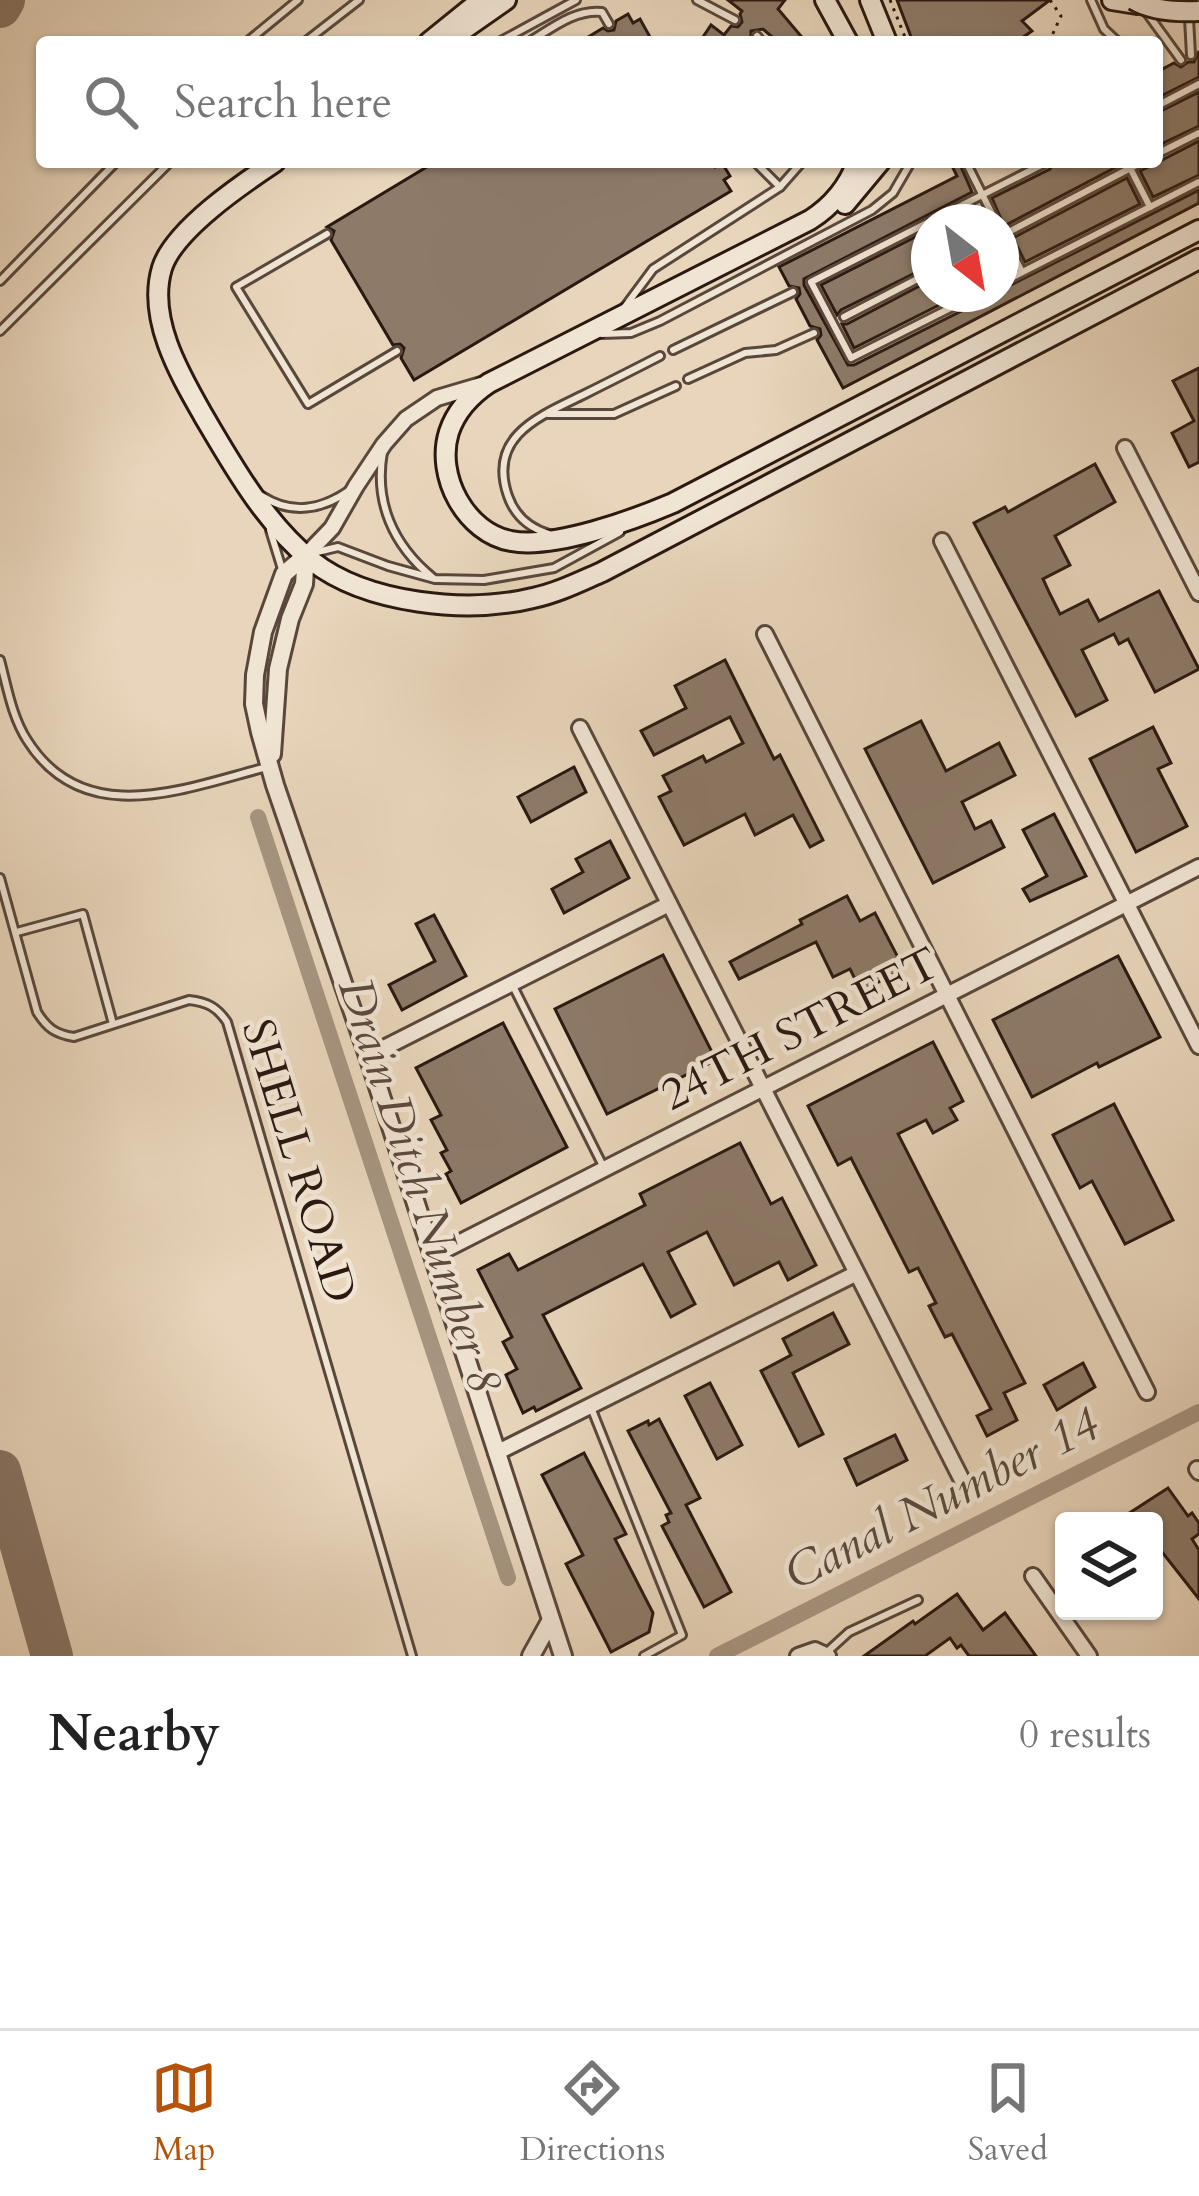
<!DOCTYPE html>
<html lang="en">
<head>
<meta charset="utf-8">
<style>
	:root { --surface:#fff; --page:#f2f2f2; --text:#222; --muted:#767676; --line:#e0e0e0; --accent:#b45309 }
	body { margin:0; font-family:Cardo,serif; background:var(--page); color:var(--text) }
	.controls { position:absolute; right:36px; bottom:36px; display:grid; overflow:hidden; border-radius:12px; box-shadow:0 3px 9px #0004 }
	.controls button { width:108px; height:108px; display:grid; place-items:center; padding:0; border:0; border-bottom:3px solid var(--line); background:var(--surface); color:var(--text); font:60px sans-serif }
	.compass { position:absolute; left:911px; top:204px; width:108px; height:108px; border-radius:50%; background:var(--surface); box-shadow:0 3px 9px #0004; rotate:149deg }
	.list { margin:0; padding:0; list-style:none }
	h2 { display:flex; justify-content:space-between; align-items:center; height:156px; margin:0; padding:0 48px; font-size:51px }
	h2 small { font-size:39px; font-weight:400; color:var(--muted) }
	.icon { flex:none; width:66px; height:66px; fill:none; stroke:currentColor; stroke-width:2; stroke-linecap:round; stroke-linejoin:round }
	.map { position:relative; flex:none; width:1199px; height:1656px; overflow:hidden }
	.search { position:absolute; background:var(--surface); box-shadow:0 3px 9px #0004; left:36px; right:36px; top:36px; height:132px; display:flex; align-items:center; gap:30px; box-sizing:border-box; padding:0 42px; border-radius:12px; color:var(--muted); font-size:45px }
	.sheet { height:372px; background:var(--surface) }
	nav { display:flex; justify-content:space-around; align-items:center; box-sizing:border-box; height:168px; border-top:3px solid var(--line); background:var(--surface); font-size:33px; color:var(--muted) }
	nav a { display:grid; justify-items:center; gap:6px }
	nav .on { color:var(--accent) }
	.map>svg:first-child { display:block }
</style>
</head>
<body>
<div class="map">
<svg width="1199" height="1656" viewBox="0 0 1199 1656">
	<rect width="100%" height="100%" fill="#e8d5bb"/>
	<filter id="stains"><feTurbulence type="fractalNoise" baseFrequency=".00167" numOctaves="4"/><feColorMatrix values="0 0 0 0 .2 0 0 0 0 .09 0 0 0 0 .02 0 0 0 .5 -.17"/></filter>
	<radialGradient id="worn" r=".72"><stop offset=".6" stop-color="#630" stop-opacity="0"/><stop offset="1" stop-color="#630" stop-opacity=".3"/></radialGradient>
	<g fill="none" stroke-linecap="round" stroke-linejoin="round">
		<g stroke="#a79581" stroke-width="16">
			<path d="M258 817 508 1578"/>
			<path d="M717 1656 1199 1412"/>
		</g>
		<g stroke="#897666" stroke-width="42">
			<path d="M0 7 4 0"/>
			<path d="M0 1471 52 1656"/>
		</g>
	</g>
	<g fill="#8d7a69" stroke="#2a1811" stroke-width="3">
		<path d="M728 0H785L778 9 806 42H778L763 29 751 31V42H709L703 37 711 25 724 35 731 26 738 27 742 22 740 14 742 11Z"/>
		<path d="M897 0H1050L1022 21 1032 31 1016 42H913Z"/>
		<path d="M628 14 633 23 640 19 650 37 642 42H580L603 28 608 31 614 30 616 21Z"/>
		<path d="M1199 51V77L1157 98V72L1174 63 1181 67 1188 62H1194Z"/>
		<path d="M1199 92V126L1157 146V113Z"/>
		<path d="M1199 141V175L1153 197 1140 171 1148 167 1149 162 1160 161Z"/>
		<path d="M435 162H711L715 167 722 163 730 176 724 180 731 191 414 380 401 358 404 348 400 344 393 345 331 240 334 231 327 227Z"/>
		<path d="M950 162H959L972 192 804 279V285L848 365H854L981 301 985 294H1001V290L1199 190V203L843 388 817 340 821 335 820 329 810 326 796 299 800 294 799 288 789 286 779 267 957 176Z"/>
		<path d="M1054 162H1120V165L1006 225 1003 224 992 198 1050 169Z"/>
		<path d="M1127 178 1140 204 1025 262 1013 238Z"/>
		<path d="M929 230V266L841 310 837 315 821 285Z"/>
		<path d="M929 281V294H961L854 348 842 324H847Z"/>
		<path d="M1199 368V462L1189 467 1172 433 1194 421 1173 381Z"/>
		<path d="M1095 464 1115 502 1055 536 1070 565 1043 579 1049 592 1060 614 1088 600 1099 621 1159 591 1199 669 1155 692 1128 639 1119 644 1114 634 1082 650 1107 700 1076 716 974 523 1005 507 1008 512Z"/>
		<path d="M725 660 774 759 780 755 823 840 810 847 793 815 755 835 745 814 684 845 659 797 671 791 663 776 703 756 706 762 743 743 730 717 654 755 641 731 686 708 675 686Z"/>
		<path d="M921 721 946 771 999 743 1015 775 962 802 975 829 991 821 1004 847 933 883 865 749Z"/>
		<path d="M1153 727 1171 763 1158 769 1187 826 1136 852 1090 759Z"/>
		<path d="M574 767 586 792 531 822 518 797Z"/>
		<path d="M1054 814 1086 876 1030 901 1023 889 1047 876 1023 830Z"/>
		<path d="M610 841 629 878 564 913 552 889 583 872 576 859Z"/>
		<path d="M847 896 860 921 875 913 904 969 861 991 850 969 833 977 816 942 739 979 730 962 802 924 800 920Z"/>
		<path d="M434 915 466 976 402 1010 389 985 435 961 416 924Z"/>
		<path d="M663 955 716 1060 607 1114 555 1009Z"/>
		<path d="M1118 956 1160 1037 1099 1067 1097 1063 1032 1097 993 1020Z"/>
		<path d="M503 1023 567 1147 461 1203 446 1174 451 1171 441 1153 447 1150 431 1120 441 1115 416 1068Z"/>
		<path d="M933 1042 963 1101 950 1108 957 1120 933 1133 926 1120 898 1134 1025 1383 1004 1393 1017 1420 987 1436 977 1416 991 1409 952 1334 945 1337 929 1306 936 1303 918 1268 909 1272 851 1158 838 1165 808 1106Z"/>
		<path d="M1114 1104 1173 1220 1125 1244 1092 1181 1080 1188 1053 1135Z"/>
		<path d="M740 1143 771 1204 782 1198 816 1265 788 1280 779 1262 734 1285 707 1232 668 1252 695 1304 671 1317 643 1264 543 1315 581 1388 536 1411 534 1407 523 1413 506 1375 517 1369 503 1342 512 1337 478 1270 509 1254 518 1270 645 1205 640 1194Z"/>
		<path d="M833 1313 849 1344 793 1373 823 1434 799 1446 761 1371 791 1355 783 1339Z"/>
		<path d="M1083 1363 1095 1387 1057 1410 1044 1385Z"/>
		<path d="M710 1383 742 1445 717 1459 685 1396Z"/>
		<path d="M659 1419 700 1498 686 1505 731 1592 704 1607 662 1526 669 1522 666 1515 671 1513 628 1431 648 1421 649 1425Z"/>
		<path d="M895 1435 907 1460 857 1485 845 1459Z"/>
		<path d="M584 1453 626 1534 615 1539 653 1613 649 1632 611 1652 566 1564 583 1555 542 1475Z"/>
		<path d="M1168 1488 1188 1516 1192 1513 1199 1523V1534L1192 1539 1199 1550V1599L1162 1552 1154 1536V1521H1117Z"/>
		<path d="M957 1594 983 1630 1005 1613 1036 1656H969L961 1645 957 1648 950 1638 925 1656H864L913 1621 915 1624Z"/>
	</g>
	<g fill="none" stroke-linecap="round" stroke-linejoin="round">
		<g stroke="#5a473c" stroke-width="12">
			<g id="service">
				<path d="M697 0 735 20"/>
				<path d="M1091 0 1104 29 1118 42"/>
				<path d="M1188 0 1191 55"/>
				<path d="M1147 13 1181 60"/>
				<path d="M757 36 762 42"/>
				<path d="M247 42 298 0"/>
				<path d="M305 42 359 0"/>
				<path d="M499 42 576 0"/>
				<path d="M529 42C552 28 575 9 602 12L609 24"/>
				<path d="M1157 106 1199 84"/>
				<path d="M1157 154 1199 133"/>
				<path d="M755 162 780 187"/>
				<path d="M966 162 996 222"/>
				<path d="M1127 162 1150 207"/>
				<path d="M1001 231 1021 270"/>
				<path d="M327 234 236 287 308 404 397 351"/>
				<path d="M1001 236 1142 162"/>
				<path d="M0 281 116 162"/>
				<path d="M1001 283 1199 182"/>
				<path d="M978 294 851 358 811 282 1047 162"/>
				<path d="M624 308 653 269 780 187 802 162"/>
				<path d="M844 317 929 273"/>
				<path d="M0 331 170 162"/>
				<path d="M602 334 631 333 660 321 872 210 893 193 911 162"/>
				<path d="M673 350 793 292"/>
				<path d="M688 379 745 353 776 350 814 333"/>
				<path d="M548 414H614L676 386"/>
				<path d="M383 452C374 502 393 545 432 577"/>
				<path d="M262 496C291 515 322 510 350 490"/>
				<path d="M270 530 282 569"/>
				<path d="M549 534C529 528 515 516 508 496 487 436 540 416 583 395 609 382 635 369 660 356"/>
				<path d="M313 553 338 547 388 566 435 579 484 580 554 568 620 532"/>
				<path d="M0 660C7 686 12 717 27 740 84 831 185 788 267 767"/>
				<path d="M0 878 37 1012C47 1028 55 1034 74 1037L189 1000C207 1002 217 1007 227 1022L412 1656"/>
				<path d="M17 932 83 914 113 1024"/>
				<path d="M512 984 603 1166"/>
				<path d="M592 1410 682 1635 644 1656"/>
				<path d="M826 1653 849 1632 918 1600"/>
			</g>
		</g>
		<g stroke="#5a473c" stroke-width="20">
			<g id="minor">
				<path d="M1125 448 1199 593"/>
				<path d="M942 541 1199 1046"/>
				<path d="M306 555 332 528 356 486 384 444 406 419 437 398 481 385"/>
				<path d="M765 634 1147 1392"/>
				<path d="M580 728 966 1488"/>
				<path d="M368 1056 669 904"/>
				<path d="M433 1256 1199 867"/>
				<path d="M496 1453 855 1274"/>
				<path d="M1197 1469 1199 1472"/>
				<path d="M1033 1576 1089 1656"/>
				<path d="M798 1656 815 1650 828 1656"/>
			</g>
		</g>
		<g stroke="#5a473c" stroke-width="22">
			<g id="tertiary">
				<path d="M306 555 284 574 263 632 255 675 254 704 260 732 275 785 368 1056 563 1656"/>
				<path d="M272 754 278 669 290 619 304 584 306 555"/>
				<path d="M531 1656 551 1620"/>
			</g>
		</g>
		<g stroke="#2a1811" stroke-width="24">
			<g id="secondary">
				<path d="M825 0 848 42"/>
				<path d="M870 0 887 42"/>
				<path d="M1112 0 1137 4"/>
				<path d="M429 42 481 0"/>
				<path d="M446 42 506 0"/>
				<path d="M275 162C242 184 174 230 162 268 147 318 179 373 203 415 233 466 265 523 312 561 367 604 467 614 533 598 557 593 579 582 602 572L1199 259"/>
				<path d="M857 162C848 187 832 206 810 220L489 383C471 395 456 411 449 432 435 476 466 533 511 541 554 549 633 520 673 503L1199 230"/>
				<path d="M845 204 880 162"/>
			</g>
		</g>
		<g stroke="#2a1811" stroke-width="3" stroke-dasharray="3 6" stroke-linecap="butt">
			<path d="M890 0 907 42"/>
			<path d="M1049 42 1061 16 1050 0"/>
		</g>
		<use href="#service" stroke="#f0e4d3" stroke-width="6"/>
		<use href="#minor" stroke="#f0e4d3" stroke-width="14"/>
		<use href="#tertiary" stroke="#f0e4d3" stroke-width="16"/>
		<use href="#secondary" stroke="#f0e4d3" stroke-width="18"/>
		<g stroke="#2a1811" stroke-width="24" stroke-linecap="butt">
			<path id="secondary-bridge" d="M1134 0C1152 11 1177 12 1199 11"/>
		</g>
		<use href="#secondary-bridge" stroke="#f0e4d3" stroke-width="18"/>
	</g>
	<g text-anchor="middle" dominant-baseline="central" stroke-width="9" stroke-linejoin="round" paint-order="stroke">
		<g font-size="45" fill="#2a1811" stroke="#f0e4d3">
			<text transform="translate(800 1029) rotate(-27)">24TH STREET</text>
			<text transform="translate(299 1161) rotate(73)">SHELL ROAD</text>
		</g>
		<g font-size="48" font-style="italic" fill="#5c4a3e" stroke="#f0e4d3">
			<text transform="translate(420 1185) rotate(72)">Drain Ditch Number 8</text>
			<text transform="translate(941 1499) rotate(-27)">Canal Number 14</text>
		</g>
	</g>
	<rect width="100%" height="100%" filter="url(#stains)"/>
	<rect width="100%" height="100%" fill="url(#worn)"/>
</svg>
<div class="controls">
<button><svg class="icon" aria-label="layers" viewBox="0 0 24 24"><path d="M12 4l9 5-9 5-9-5zM3 14l9 5 9-5"/></svg></button>
</div>
<svg class="compass" viewBox="-18 -18 36 36"><path d="M0-13l5 13h-10z" fill="#e53935"/><path d="M0 13l5-13h-10z" fill="#767676"/></svg>
<div class="search"><svg class="icon" aria-label="search" viewBox="0 0 24 24"><circle cx="10" cy="10" r="6"/><path d="M15 15l6 6"/></svg>Search here</div>
</div>
<section class="sheet">
<h2>Nearby<small>0 results</small></h2>
<ul class="list">
</ul>
</section>
<nav>
<a class="on"><svg class="icon" aria-label="map" viewBox="0 0 24 24"><path d="M3 6l6-2 6 2 6-2v14l-6 2-6-2-6 2zM9 4v14M15 6v14"/></svg>Map</a>
<a><svg class="icon" aria-label="directions" viewBox="0 0 24 24"><path d="M12 3l9 9-9 9-9-9zM9 14v-3h6M13 9l2 2-2 2"/></svg>Directions</a>
<a><svg class="icon" aria-label="saved" viewBox="0 0 24 24"><path d="M7 4h10v16l-5-4-5 4z"/></svg>Saved</a>
</nav>
</body>
</html>
